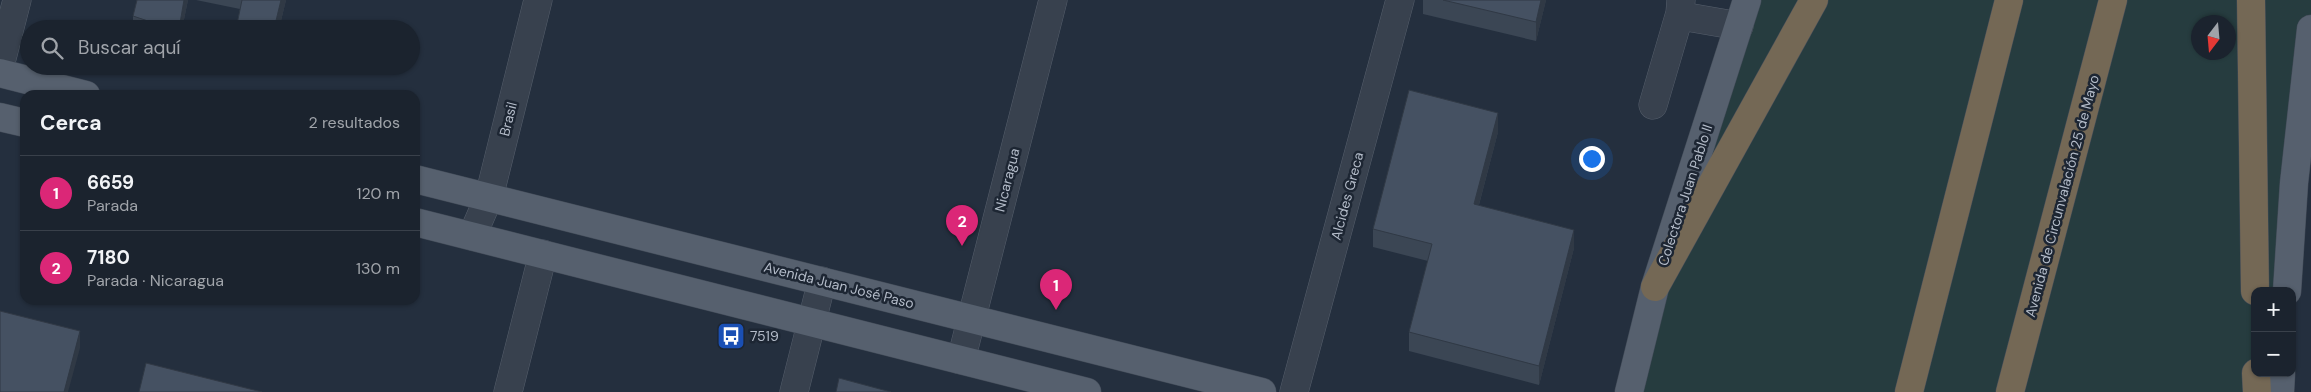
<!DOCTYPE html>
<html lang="es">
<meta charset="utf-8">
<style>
:root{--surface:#1b232e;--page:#242b36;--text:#f1f3f6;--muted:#a0a4aa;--line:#39404a;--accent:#db2777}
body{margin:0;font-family:"DM Sans",sans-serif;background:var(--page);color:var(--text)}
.controls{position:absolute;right:15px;bottom:15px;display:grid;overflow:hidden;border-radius:10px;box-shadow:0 1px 4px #0004}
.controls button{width:45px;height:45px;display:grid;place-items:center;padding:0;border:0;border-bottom:1px solid var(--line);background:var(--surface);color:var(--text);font:25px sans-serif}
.compass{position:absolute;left:2191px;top:15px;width:45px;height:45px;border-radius:50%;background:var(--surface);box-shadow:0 1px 4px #0004;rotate:196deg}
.you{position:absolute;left:1591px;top:158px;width:18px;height:18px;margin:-12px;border:4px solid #fff;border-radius:50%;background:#1a73e8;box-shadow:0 0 0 8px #1a73e833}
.badge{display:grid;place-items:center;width:32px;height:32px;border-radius:50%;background:var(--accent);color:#fff;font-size:16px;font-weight:700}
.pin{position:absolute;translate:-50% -41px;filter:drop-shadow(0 1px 2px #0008)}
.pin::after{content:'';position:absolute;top:26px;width:18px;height:15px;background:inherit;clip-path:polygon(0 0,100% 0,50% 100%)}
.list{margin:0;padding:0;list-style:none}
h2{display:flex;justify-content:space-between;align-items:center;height:65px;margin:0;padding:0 20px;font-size:21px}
h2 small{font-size:16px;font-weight:400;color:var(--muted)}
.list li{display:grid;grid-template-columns:32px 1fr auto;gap:15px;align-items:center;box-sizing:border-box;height:75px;padding:0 20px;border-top:1px solid var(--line)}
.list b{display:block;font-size:19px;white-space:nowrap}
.list p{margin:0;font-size:16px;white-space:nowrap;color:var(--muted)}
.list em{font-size:16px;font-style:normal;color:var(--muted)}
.icon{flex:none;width:28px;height:28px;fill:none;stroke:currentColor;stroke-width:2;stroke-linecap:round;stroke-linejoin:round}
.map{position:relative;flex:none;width:2311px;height:392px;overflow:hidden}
.search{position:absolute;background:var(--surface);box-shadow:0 1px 4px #0004;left:20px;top:20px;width:400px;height:55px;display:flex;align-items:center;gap:12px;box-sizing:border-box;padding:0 18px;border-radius:28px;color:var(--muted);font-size:19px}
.panel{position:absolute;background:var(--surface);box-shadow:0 1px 4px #0004;left:20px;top:90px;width:400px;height:215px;border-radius:15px}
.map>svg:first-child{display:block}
.green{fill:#263c3f;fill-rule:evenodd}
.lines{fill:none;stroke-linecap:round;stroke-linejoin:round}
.minor-casing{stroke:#565f6c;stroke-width:29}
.major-casing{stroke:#414a57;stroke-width:29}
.highway-casing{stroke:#434c59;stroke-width:29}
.minor{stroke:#38414e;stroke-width:28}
.major{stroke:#56606e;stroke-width:28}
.highway{stroke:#746855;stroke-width:28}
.wall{fill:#3b4654}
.shaded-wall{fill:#303945}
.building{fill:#455162;stroke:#303945}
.labels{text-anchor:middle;stroke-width:5;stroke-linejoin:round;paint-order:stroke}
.street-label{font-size:14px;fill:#b4bcc9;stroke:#1d2633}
.poi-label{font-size:14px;fill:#b4bcc9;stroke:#1d2633;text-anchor:start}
</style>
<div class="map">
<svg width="2311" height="392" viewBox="0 0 2311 392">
<rect width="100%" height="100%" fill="#242f3e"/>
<path class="green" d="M1747,0H2311V29L2287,291H2255V373L2280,392H1629ZM2198,22H2228V52H2198Z"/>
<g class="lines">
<defs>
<path id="minor" d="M1681,0L1680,13L1687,17L1739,26
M0,66L17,0
M1653,105L1680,13
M472,236L489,197L538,0
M961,360L1053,0
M508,392L543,254
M794,392L822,281
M1294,392L1400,0"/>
<path id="major" d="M0,73L86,95
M0,117L25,123
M415,179L1262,392
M415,222L1087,392
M2287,291L2294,183L2311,29
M1629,392L1655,287L1747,0
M2280,392L2281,373"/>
<path id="highway" d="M2251,0L2255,291
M1655,287L1814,0
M2256,373L2257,392
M1909,392L2009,0
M2010,392L2113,0"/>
</defs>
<use href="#minor" class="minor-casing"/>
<use href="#major" class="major-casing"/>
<use href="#highway" class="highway-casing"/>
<use href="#minor" class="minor"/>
<use href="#major" class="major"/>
<use href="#highway" class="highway"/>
</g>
<path class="wall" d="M188,0L182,29H133V16Z
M196,0H286L279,29H236L240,9Z
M1423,0H1546L1536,41L1423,14Z
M250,66H270L269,70Z
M1498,132L1479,205L1574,248L1539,385L1409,351V332L1428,261L1373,247V229Z"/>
<path class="shaded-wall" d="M184,0H188L182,29H179Z
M281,0H286L279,29H274Z
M1541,0H1546L1536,41V22Z
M1498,113V132L1474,223V204Z
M1574,230V248L1539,385V366Z
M80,331V348L68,392H64Z"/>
<path class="building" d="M137,0H184L179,29H172L133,16Z
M242,0H281L274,29H236Z
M1443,0H1541L1536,22Z
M1409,90L1498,113L1474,204L1574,230L1539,366L1409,332L1432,244L1373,229Z
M0,311L80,331L64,392H0Z
M146,363L262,392H139Z
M839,378L891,392H836Z"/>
<defs>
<symbol id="bus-square" viewBox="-11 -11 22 22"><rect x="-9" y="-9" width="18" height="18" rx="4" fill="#1a4fb4" stroke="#1d2633"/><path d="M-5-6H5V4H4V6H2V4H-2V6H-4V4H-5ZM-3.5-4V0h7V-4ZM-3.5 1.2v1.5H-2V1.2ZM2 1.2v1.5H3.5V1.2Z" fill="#fff"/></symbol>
</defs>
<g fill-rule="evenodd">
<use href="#bus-square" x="715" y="320" width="32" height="32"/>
</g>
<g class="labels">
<g class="street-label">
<text transform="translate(508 119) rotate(-76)" y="5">Brasil</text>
<text transform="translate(1007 180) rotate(-76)" y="5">Nicaragua</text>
<text transform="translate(1685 195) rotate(-72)" y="5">Colectora Juan Pablo II</text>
<text transform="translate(1347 196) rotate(-75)" y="5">Alcides Greca</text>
<text transform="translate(2062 196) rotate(-75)" y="5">Avenida de Circunvalación 25 de Mayo</text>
<text transform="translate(839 285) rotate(14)" y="5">Avenida Juan José Paso</text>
</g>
<g class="poi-label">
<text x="750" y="341">7519</text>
</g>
</g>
</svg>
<div class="controls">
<button>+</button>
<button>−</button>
</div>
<svg class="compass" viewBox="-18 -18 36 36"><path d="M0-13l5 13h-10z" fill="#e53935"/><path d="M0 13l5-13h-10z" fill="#a0a4aa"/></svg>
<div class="you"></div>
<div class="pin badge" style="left:1056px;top:310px">1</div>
<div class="pin badge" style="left:962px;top:246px">2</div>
<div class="search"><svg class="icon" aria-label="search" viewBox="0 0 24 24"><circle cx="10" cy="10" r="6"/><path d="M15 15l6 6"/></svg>Buscar aquí</div>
<section class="panel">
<h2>Cerca<small>2 resultados</small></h2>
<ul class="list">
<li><span class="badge">1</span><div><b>6659</b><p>Parada</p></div><em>120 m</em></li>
<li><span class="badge">2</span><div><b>7180</b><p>Parada · Nicaragua</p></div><em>130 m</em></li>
</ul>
</section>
</div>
